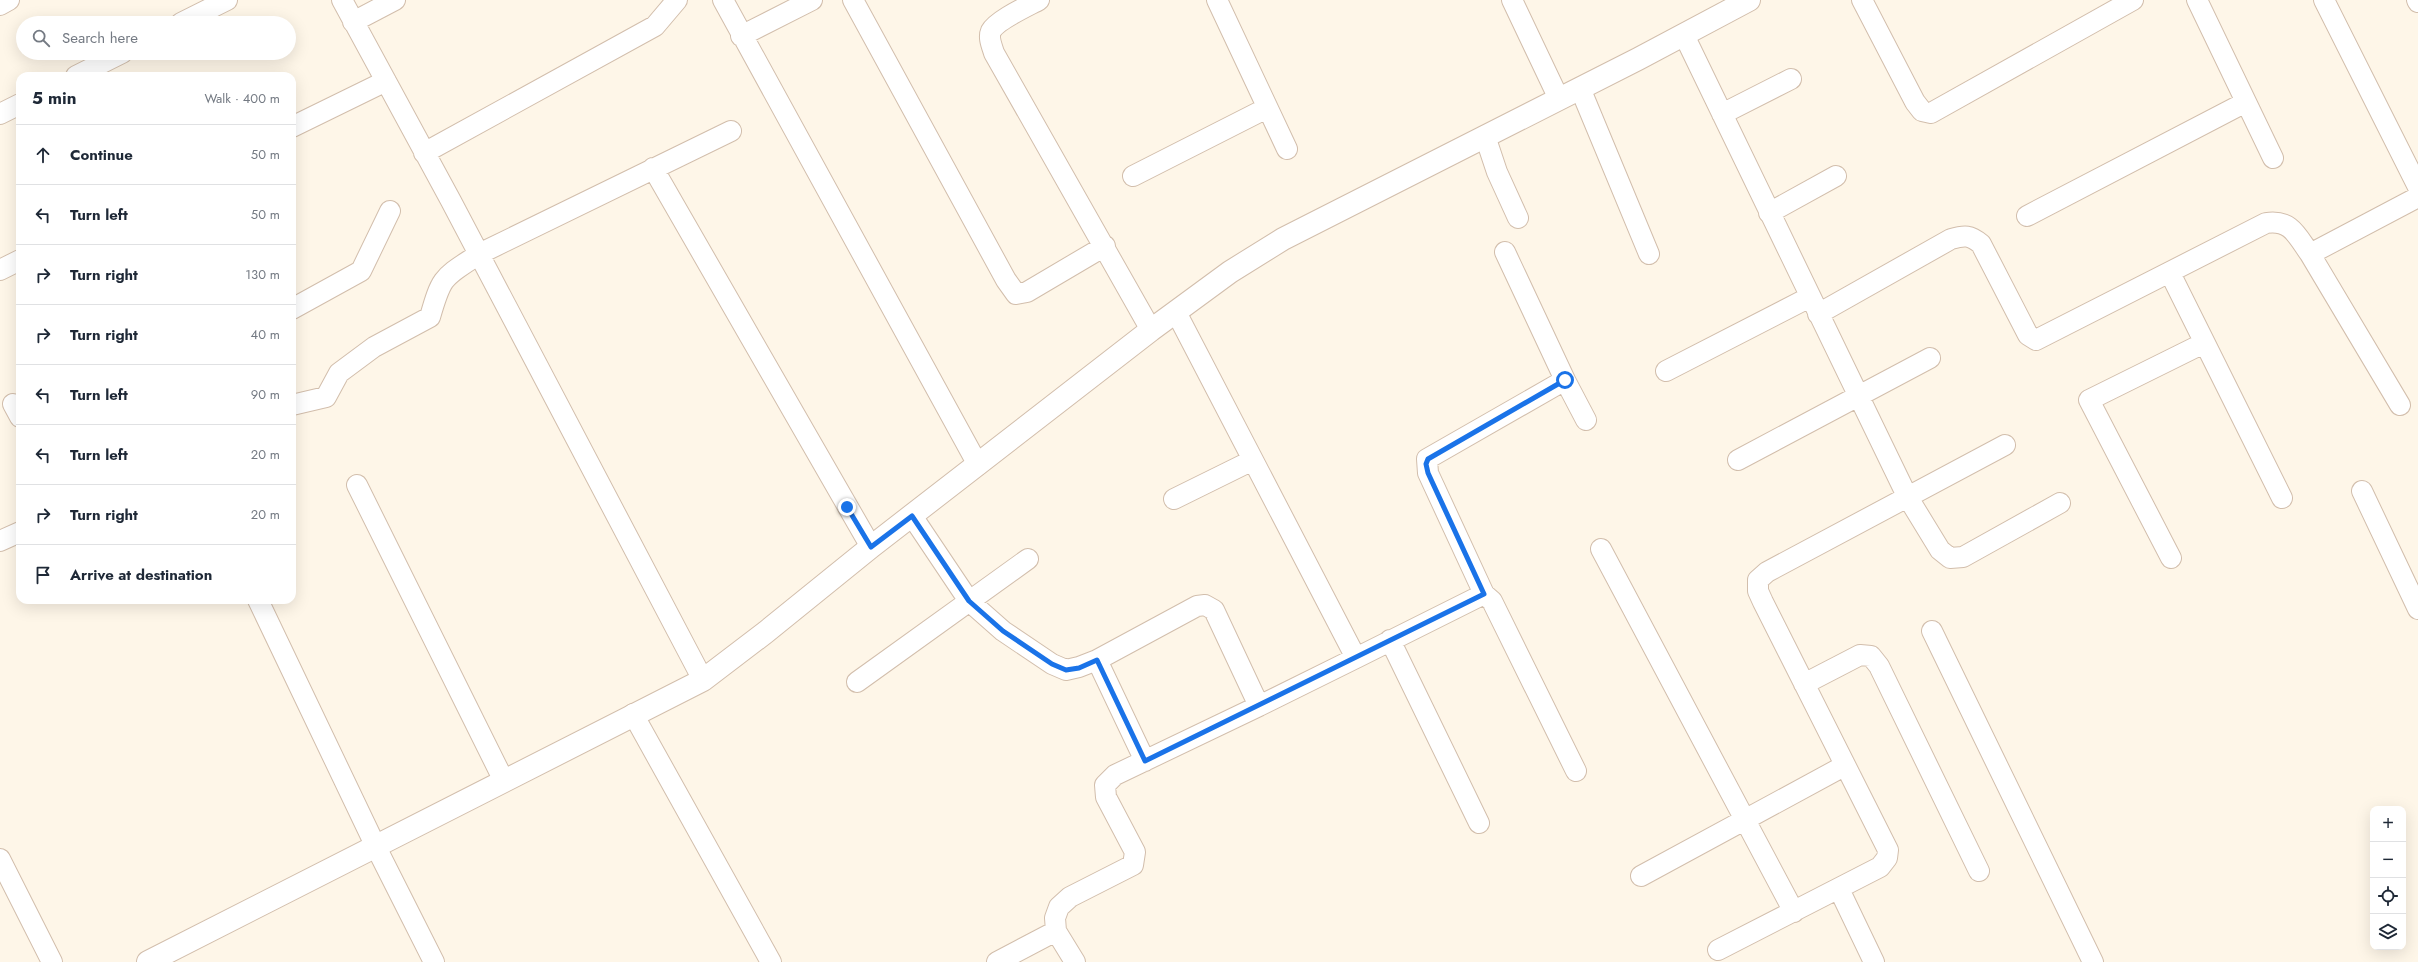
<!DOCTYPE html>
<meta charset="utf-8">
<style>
:root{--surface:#fff;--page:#f2f2f3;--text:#1f2937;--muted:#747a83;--line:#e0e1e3}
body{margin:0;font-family:Jost,sans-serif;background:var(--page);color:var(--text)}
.controls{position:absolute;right:12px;bottom:12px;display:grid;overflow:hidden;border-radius:8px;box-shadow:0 4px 16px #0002}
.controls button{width:36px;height:36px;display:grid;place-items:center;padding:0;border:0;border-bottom:1px solid var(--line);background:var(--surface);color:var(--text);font:20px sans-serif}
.stop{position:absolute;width:12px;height:12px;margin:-9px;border:3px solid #1a73e8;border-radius:50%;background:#fff}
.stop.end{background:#1a73e8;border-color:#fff;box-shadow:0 1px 4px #0008}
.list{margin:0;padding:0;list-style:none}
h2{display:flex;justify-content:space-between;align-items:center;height:52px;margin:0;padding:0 16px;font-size:17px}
h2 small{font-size:13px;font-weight:400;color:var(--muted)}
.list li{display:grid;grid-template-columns:26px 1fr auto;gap:12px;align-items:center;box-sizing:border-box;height:60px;padding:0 16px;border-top:1px solid var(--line)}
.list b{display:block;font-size:15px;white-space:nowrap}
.list em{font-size:13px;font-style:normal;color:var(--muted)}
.icon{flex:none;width:22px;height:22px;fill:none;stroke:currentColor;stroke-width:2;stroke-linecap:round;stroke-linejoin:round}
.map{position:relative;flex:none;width:2418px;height:962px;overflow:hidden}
.search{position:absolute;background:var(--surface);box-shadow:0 4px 16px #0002;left:16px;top:16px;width:280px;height:44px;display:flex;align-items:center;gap:10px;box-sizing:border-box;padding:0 14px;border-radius:22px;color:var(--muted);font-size:15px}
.panel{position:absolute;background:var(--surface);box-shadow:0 4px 16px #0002;left:16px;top:72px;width:280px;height:532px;border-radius:12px}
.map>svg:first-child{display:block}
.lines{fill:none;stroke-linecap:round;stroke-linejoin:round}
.minor-casing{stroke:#d2beac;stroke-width:22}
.tertiary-casing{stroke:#d2beac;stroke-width:24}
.minor{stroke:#fff;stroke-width:20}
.tertiary{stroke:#fff;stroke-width:22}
.route{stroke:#1a73e8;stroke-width:5}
</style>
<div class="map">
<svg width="2418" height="962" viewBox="0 0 2418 962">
<rect width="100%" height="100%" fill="#fef6e8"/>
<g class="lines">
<defs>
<path id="minor" d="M342,0L451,201L703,680
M723,0L978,465
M853,0L1006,280L1016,294L1027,292L1105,246
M1039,0C1028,6 997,20 991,31C988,38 992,46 994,53L1151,330
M1217,0L1287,149
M1512,0L1559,99
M1862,0L1915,102L1922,111L1931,113L2133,0
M2197,0L2273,158
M2324,0L2418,187
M2417,0L2418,2
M0,5L9,0
M353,22L395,0
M181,23L227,0
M1684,35L1907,496L1940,550L1950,558L1963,557L2060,503
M741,36L812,0
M76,76L122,53
M1580,88L1649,254
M0,114L20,104
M1722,114L1791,79
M292,127L386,81
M1485,136L1497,172L1518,218
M424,153L655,26L677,0
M653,168L871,547
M1133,176L1267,108
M1769,213L1836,176
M2027,216L2246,102
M2310,254L2400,405
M0,270L20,260
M2170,273L2282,498
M292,309L361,271L390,211
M1176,312L1356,658L1259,706
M1818,314L1951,239C1965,235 1970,235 1981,244L2028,335L2036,340L2266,223C2291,219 2297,236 2310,254L2418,197
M1666,371L1810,297
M1565,380L1586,420
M13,404L20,417
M292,405L326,397L339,373L374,347L430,317C442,275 443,278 479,254L731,131
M1738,460L1930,358
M357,485L504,781
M2362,491L2418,609
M1174,499L1253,460
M912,516L969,601L1003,631L1052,664L1066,670L1079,667L1097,660L1197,606L1205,605L1214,610L1259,706L1115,775L1105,785L1106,797L1135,852L1133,865L1070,897L1059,907L1055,918L1056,931L1075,962
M0,541L20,532
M1601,549L1794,912
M2171,558L2089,400L2204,343
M1484,594L1428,473L1427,459L1565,380L1505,252
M258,600L376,847L434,962
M1932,631L2093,962
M1390,640L1479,823
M1356,658L1484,594L1492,601L1576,771
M1097,660L1145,761
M857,682L1028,559
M1804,684L1860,655L1871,656L1879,666L1979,871
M633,714L771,962
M0,859L52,962
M1641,876L1844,766
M1839,889L1874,962
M1718,950L1880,867L1887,858L1888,850L1763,602L1758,591V580L1767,572L2005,445
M997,962L1056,931"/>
<path id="tertiary" d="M148,962L703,680L766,632L871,547L1151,330L1230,272L1283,239L1638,59L1749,0"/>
</defs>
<use href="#minor" class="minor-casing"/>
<use href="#tertiary" class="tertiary-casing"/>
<use href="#minor" class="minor"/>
<use href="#tertiary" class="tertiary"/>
</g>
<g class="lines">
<path class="route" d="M847,507L871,547L912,516L969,601L1003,631L1052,664L1066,670L1079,668L1097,660L1145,761L1484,594L1428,473L1426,464L1428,459L1565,380"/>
</g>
</svg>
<div class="controls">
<button>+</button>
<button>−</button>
<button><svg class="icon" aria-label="locate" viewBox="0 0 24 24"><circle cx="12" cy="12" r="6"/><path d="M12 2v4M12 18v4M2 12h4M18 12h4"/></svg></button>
<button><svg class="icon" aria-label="layers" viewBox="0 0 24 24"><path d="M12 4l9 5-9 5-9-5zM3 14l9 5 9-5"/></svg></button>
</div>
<div class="stop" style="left:1565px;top:380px"></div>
<div class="stop end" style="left:847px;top:507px"></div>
<div class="search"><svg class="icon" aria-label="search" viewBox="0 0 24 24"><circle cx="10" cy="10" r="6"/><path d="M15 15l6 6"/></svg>Search here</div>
<section class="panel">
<h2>5 min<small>Walk · 400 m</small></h2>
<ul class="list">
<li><svg class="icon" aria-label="ahead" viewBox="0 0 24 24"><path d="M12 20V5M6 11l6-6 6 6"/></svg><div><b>Continue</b></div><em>50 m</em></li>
<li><svg class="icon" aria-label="left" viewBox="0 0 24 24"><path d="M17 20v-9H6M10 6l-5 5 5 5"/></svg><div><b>Turn left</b></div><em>50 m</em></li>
<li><svg class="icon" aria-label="right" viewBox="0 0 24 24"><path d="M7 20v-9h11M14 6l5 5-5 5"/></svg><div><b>Turn right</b></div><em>130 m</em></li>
<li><svg class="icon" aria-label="right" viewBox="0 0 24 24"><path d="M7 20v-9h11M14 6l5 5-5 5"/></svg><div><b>Turn right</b></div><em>40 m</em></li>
<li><svg class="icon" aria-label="left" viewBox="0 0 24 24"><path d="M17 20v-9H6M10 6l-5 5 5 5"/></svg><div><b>Turn left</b></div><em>90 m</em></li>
<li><svg class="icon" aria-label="left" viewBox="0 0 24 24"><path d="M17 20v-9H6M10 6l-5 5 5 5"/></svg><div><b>Turn left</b></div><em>20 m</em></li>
<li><svg class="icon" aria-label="right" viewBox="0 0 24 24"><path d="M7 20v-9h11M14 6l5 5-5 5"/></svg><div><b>Turn right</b></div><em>20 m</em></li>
<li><svg class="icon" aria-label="arrive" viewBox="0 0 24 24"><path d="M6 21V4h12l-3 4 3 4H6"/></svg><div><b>Arrive at destination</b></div></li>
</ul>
</section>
</div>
